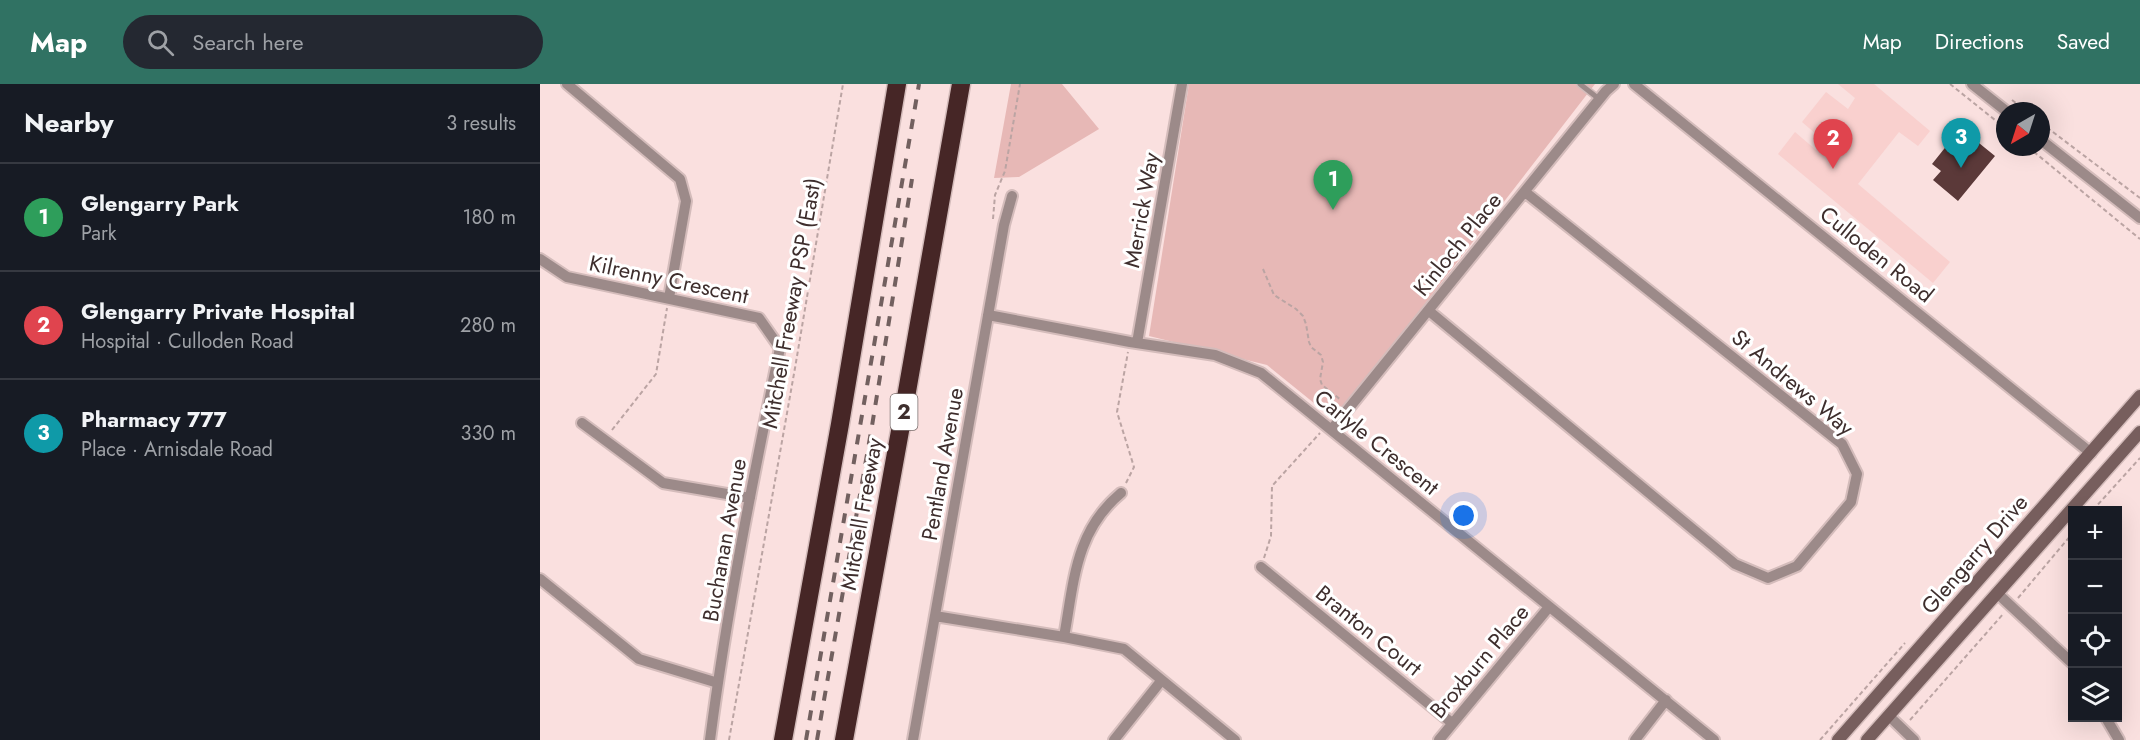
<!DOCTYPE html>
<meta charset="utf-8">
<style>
:root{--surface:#171b24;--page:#242831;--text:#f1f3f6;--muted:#9ea1a6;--line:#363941;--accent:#307263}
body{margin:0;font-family:Jost,sans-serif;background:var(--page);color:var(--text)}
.controls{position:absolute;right:18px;bottom:18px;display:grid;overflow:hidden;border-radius:0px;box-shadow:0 6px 24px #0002}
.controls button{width:54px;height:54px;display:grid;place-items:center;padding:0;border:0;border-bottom:2px solid var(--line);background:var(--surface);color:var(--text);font:30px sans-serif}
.compass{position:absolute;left:1456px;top:18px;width:54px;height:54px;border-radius:50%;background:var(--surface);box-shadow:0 6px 24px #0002;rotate:219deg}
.you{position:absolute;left:924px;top:432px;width:21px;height:21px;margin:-15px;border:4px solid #fff;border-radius:50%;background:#1a73e8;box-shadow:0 0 0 9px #1a73e833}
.badge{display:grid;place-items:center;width:39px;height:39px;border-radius:50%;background:var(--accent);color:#fff;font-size:20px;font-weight:700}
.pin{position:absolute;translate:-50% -50px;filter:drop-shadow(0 2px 3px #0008)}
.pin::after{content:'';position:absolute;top:32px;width:21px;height:18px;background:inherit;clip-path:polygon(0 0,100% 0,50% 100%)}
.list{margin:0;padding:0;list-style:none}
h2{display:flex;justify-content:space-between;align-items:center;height:78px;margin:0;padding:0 24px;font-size:26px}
h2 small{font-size:20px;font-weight:400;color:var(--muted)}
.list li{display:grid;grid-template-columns:39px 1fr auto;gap:18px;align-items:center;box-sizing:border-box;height:108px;padding:0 24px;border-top:2px solid var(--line)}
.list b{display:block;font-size:22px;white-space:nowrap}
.list p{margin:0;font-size:20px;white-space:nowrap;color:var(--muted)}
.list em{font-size:20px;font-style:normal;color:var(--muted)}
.icon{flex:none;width:33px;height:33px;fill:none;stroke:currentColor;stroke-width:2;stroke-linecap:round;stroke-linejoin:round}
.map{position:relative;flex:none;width:1600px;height:656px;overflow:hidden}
header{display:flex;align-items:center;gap:36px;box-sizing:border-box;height:84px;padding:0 30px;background:var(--accent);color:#fff}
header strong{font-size:28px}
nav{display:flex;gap:33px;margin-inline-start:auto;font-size:21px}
.search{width:420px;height:54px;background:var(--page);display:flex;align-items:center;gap:15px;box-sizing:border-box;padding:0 21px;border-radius:33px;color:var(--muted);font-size:22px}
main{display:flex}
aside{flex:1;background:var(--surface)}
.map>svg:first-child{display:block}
.built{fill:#f9d0ce}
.green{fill:#e7b8b6}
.building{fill:#5b3939}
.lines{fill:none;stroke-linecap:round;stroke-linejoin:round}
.service-casing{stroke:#d4bcbb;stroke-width:8}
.minor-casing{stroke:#d4bcbb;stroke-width:14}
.secondary-casing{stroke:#d4bcbb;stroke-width:15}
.motorway-casing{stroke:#d4bcbb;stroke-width:21}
.path{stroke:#bba4a3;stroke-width:2;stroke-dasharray:4.5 3;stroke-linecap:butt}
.service{stroke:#9c8a89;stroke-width:5}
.minor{stroke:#9c8a89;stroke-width:10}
.secondary{stroke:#775e5d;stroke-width:12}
.motorway{stroke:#462626;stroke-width:18}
.rail{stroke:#72605f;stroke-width:4;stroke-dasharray:10 10;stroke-linecap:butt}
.labels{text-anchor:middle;stroke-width:6;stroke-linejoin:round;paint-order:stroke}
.shield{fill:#fff;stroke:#786d6c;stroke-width:1.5}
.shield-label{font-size:21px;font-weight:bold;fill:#3e2e2d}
.street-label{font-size:22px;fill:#3e2e2d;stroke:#fff}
</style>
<header>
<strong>Map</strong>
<div class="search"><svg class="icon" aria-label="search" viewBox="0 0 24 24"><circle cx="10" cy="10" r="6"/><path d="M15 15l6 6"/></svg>Search here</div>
<nav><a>Map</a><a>Directions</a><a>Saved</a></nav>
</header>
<main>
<aside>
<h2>Nearby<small>3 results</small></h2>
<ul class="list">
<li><span class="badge" style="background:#2e9e5b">1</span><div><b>Glengarry Park</b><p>Park</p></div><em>180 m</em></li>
<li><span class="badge" style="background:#e0444e">2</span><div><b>Glengarry Private Hospital</b><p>Hospital · Culloden Road</p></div><em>280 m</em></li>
<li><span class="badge" style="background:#0f9aa8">3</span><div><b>Pharmacy 777</b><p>Place · Arnisdale Road</p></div><em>330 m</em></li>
</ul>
</aside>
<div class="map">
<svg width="1600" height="656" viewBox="0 0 1600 656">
<rect width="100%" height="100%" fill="#fae0df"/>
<path class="built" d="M1298,0H1334L1390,47L1378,62L1359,48L1318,100L1410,178L1393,199L1238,70L1255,48L1276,66L1283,56L1262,38L1286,8L1308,25L1315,14Z"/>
<path class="green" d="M471,0H522L559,45L479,93L454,94Z
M649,0H1055L795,336L727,281L609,252Z"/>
<path class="building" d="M1434,55L1455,72L1418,117L1393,96L1401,87L1392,80L1408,60L1421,71Z"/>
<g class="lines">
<defs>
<path id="service" d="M1040,0L1059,15"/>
<path id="minor" d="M27,0L140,95L146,117L129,214
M1094,0L1551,369
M1432,0L1466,27
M1501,56L1600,134
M0,175L27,193L219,234L240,264C213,394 187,525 170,656
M889,227L1195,480L1228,494L1257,482L1311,418L1317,390L1302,360L985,108
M448,231L590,258L675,271L721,289L1174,656
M597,259L642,0
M42,339L123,399L210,414
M792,345L1066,7L1074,0
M721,483L912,639
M0,495L99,575L178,599
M1457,509L1532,579
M395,532L524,553L584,565L695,656
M524,553C534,498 535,447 581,409
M1349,632L1374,656
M1566,634L1579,656
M373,656L464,141L472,112
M574,656L621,597
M899,656L1009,523
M1095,656L1126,616"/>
<path id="secondary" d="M1298,656L1600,312
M1327,656L1600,348"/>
<path id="motorway" d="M243,656L300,340L357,0
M304,656L362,336L421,0"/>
</defs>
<use href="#service" class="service-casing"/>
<use href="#minor" class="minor-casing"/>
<use href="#secondary" class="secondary-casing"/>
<use href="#motorway" class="motorway-casing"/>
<path class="path" d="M1410,0L1465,44
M1472,16L1486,27
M1501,39L1600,114
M1488,63L1600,155
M453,135L455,111L465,87L480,0
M723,185L734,211L756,225L763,232L766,240L769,258L771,263L781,271L783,278L780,295L782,301L801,316
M72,346L116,290L127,224
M586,399L594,383L577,328L588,268
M1553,426L1600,374
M724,474L731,452L732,402L780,349
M1478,514L1532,450
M1370,636L1464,529
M189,656L255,284L303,0
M1280,656L1365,559"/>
<use href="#service" class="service"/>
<use href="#minor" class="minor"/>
<use href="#secondary" class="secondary"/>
<use href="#motorway" class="motorway"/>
<path class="rail" d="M266,656L379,0
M277,656L332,342L372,95"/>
</g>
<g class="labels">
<rect class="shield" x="350.5" y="310" width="27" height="36" rx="4.5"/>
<g class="shield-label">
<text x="364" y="335">2</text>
</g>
<g class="street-label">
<text transform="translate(601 126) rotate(-80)" y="8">Merrick Way</text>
<text transform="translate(917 160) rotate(-51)" y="8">Kinloch Place</text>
<text transform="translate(1337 170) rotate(39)" y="8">Culloden Road</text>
<text transform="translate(129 195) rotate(12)" y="8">Kilrenny Crescent</text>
<text transform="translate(251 219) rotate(-80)" y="8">Mitchell Freeway PSP (East)</text>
<text transform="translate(1253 298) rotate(40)" y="8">St Andrews Way</text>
<text transform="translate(837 358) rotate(39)" y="8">Carlyle Crescent</text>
<text transform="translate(402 380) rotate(-80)" y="8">Pentland Avenue</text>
<text transform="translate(321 430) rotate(-80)" y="8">Mitchell Freeway</text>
<text transform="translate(184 456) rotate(-80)" y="8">Buchanan Avenue</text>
<text transform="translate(1434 470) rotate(-49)" y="8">Glengarry Drive</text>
<text transform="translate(829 546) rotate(39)" y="8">Branton Court</text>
<text transform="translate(939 577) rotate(-50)" y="8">Broxburn Place</text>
</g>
</g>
</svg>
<div class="controls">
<button>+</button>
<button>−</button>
<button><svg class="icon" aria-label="locate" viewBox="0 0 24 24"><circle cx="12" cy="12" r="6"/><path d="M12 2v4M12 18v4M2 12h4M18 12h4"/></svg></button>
<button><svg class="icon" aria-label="layers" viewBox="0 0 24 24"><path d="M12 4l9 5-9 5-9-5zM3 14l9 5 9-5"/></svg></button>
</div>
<svg class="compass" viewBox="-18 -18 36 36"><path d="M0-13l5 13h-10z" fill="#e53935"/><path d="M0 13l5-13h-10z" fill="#9ea1a6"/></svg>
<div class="you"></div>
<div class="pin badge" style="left:793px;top:126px;background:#2e9e5b">1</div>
<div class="pin badge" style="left:1293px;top:85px;background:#e0444e">2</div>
<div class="pin badge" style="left:1421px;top:84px;background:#0f9aa8">3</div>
</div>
</main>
